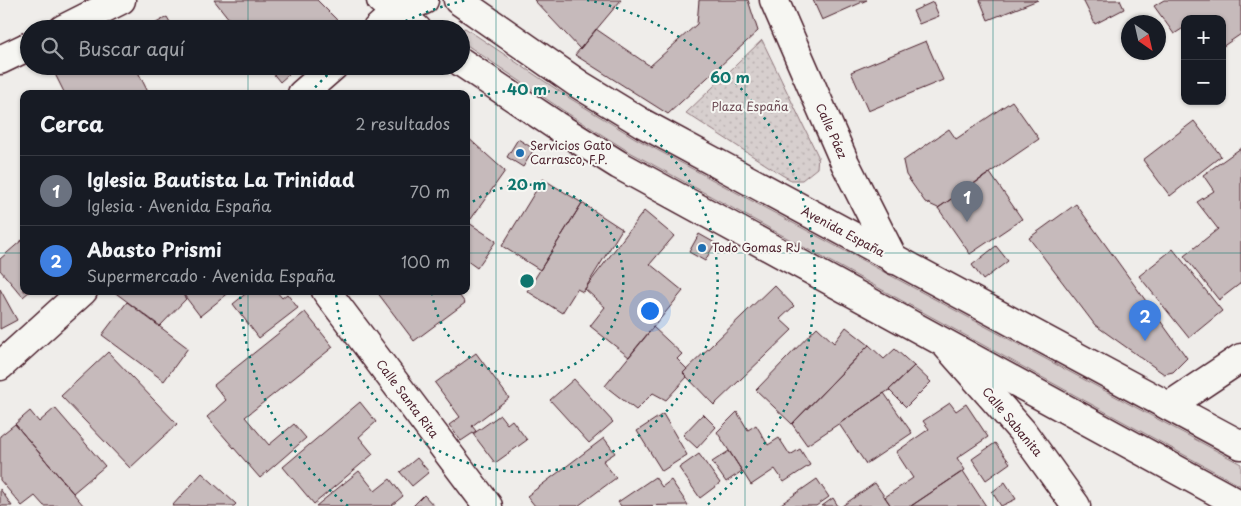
<!DOCTYPE html>
<html lang="es">
<meta charset="utf-8">
<style>
:root{--surface:#171b24;--page:#242831;--text:#f1f3f6;--muted:#9ea1a6;--line:#363941;--accent:#db2777}
body{margin:0;font-family:"Playpen Sans",sans-serif;background:var(--page);color:var(--text)}
.controls{position:absolute;right:15px;top:15px;display:grid;overflow:hidden;border-radius:10px;box-shadow:0 1px 4px #0004}
.controls button{width:45px;height:45px;display:grid;place-items:center;padding:0;border:0;border-bottom:1px solid var(--line);background:var(--surface);color:var(--text);font:25px sans-serif}
.compass{position:absolute;left:1121px;top:15px;width:45px;height:45px;border-radius:50%;background:var(--surface);box-shadow:0 1px 4px #0004;rotate:146deg}
.you{position:absolute;left:649px;top:310px;width:18px;height:18px;margin:-12px;border:4px solid #fff;border-radius:50%;background:#1a73e8;box-shadow:0 0 0 8px #1a73e833}
.badge{display:grid;place-items:center;width:32px;height:32px;border-radius:50%;background:var(--accent);color:#fff;font-size:16px;font-weight:700}
.pin{position:absolute;translate:-50% -41px;filter:drop-shadow(0 1px 2px #0008)}
.pin::after{content:'';position:absolute;top:26px;width:18px;height:15px;background:inherit;clip-path:polygon(0 0,100% 0,50% 100%)}
.list{margin:0;padding:0;list-style:none}
h2{display:flex;justify-content:space-between;align-items:center;height:65px;margin:0;padding:0 20px;font-size:21px}
h2 small{font-size:16px;font-weight:400;color:var(--muted)}
.list li{display:grid;grid-template-columns:32px 1fr auto;gap:15px;align-items:center;box-sizing:border-box;height:70px;padding:0 20px;border-top:1px solid var(--line)}
.list b{display:block;font-size:19px;white-space:nowrap}
.list p{margin:0;font-size:16px;white-space:nowrap;color:var(--muted)}
.list em{font-size:16px;font-style:normal;color:var(--muted)}
.icon{flex:none;width:28px;height:28px;fill:none;stroke:currentColor;stroke-width:2;stroke-linecap:round;stroke-linejoin:round}
.map{position:relative;flex:none;width:1241px;height:506px;overflow:hidden}
.search{position:absolute;background:var(--surface);box-shadow:0 1px 4px #0004;left:20px;top:20px;width:450px;height:55px;display:flex;align-items:center;gap:12px;box-sizing:border-box;padding:0 18px;border-radius:28px;color:var(--muted);font-size:19px}
.panel{position:absolute;background:var(--surface);box-shadow:0 1px 4px #0004;left:20px;top:90px;width:450px;height:205px;border-radius:10px}
.map>svg:first-child{display:block}
.grass{fill:#d7cfce;stroke:#90777c}
.park{fill:url(#park-dots);stroke:#90777c}
.building{fill:#c6babb;stroke:#4a1f2b}
.lines{fill:none;stroke-linecap:round;stroke-linejoin:round}
.street-casing{stroke:#4a1f2b;stroke-width:31}
.secondary-casing{stroke:#4a1f2b;stroke-width:31}
.street{stroke:#f6f6f2;stroke-width:28}
.secondary{stroke:#f6f6f2;stroke-width:28}
.grid{fill:none;stroke:#0f766e;stroke-width:1;stroke-opacity:0.55}
.ring{fill:none;stroke:#0f766e;stroke-width:2.5;stroke-dasharray:2.5 5}
.poi-dot{fill:#1f6fb2;stroke:#f6f6f2;stroke-width:2}
.labels{text-anchor:middle;stroke-width:4;stroke-linejoin:round;paint-order:stroke}
.park-label{font-size:12px;fill:#6d4b54;stroke:#f6f6f2}
.street-label{font-size:12px;fill:#4a1f2b;stroke:#f6f6f2}
.poi-label{font-size:12px;fill:#4a1f2b;stroke:#f6f6f2;text-anchor:start}
.centre{fill:#0f766e;stroke:#f6f6f2;stroke-width:2.5}
.ring-label{font-size:15px;text-anchor:middle;font-weight:bold;fill:#0f766e;stroke:#f6f6f2;stroke-width:4;stroke-linejoin:round;paint-order:stroke}
</style>
<div class="map">
<svg width="1241" height="506" viewBox="0 0 1241 506">
<defs>
<pattern id="park-dots" width="8" height="8" patternUnits="userSpaceOnUse" patternTransform="scale(1.25)"><rect width="8" height="8" fill="#d7cfce"/><path d="M2 2h.1M6 6h.1" fill="none" stroke="#bab1b1" stroke-width="1.8" stroke-linecap="round"/></pattern>
</defs>
<rect width="100%" height="100%" fill="#efedea"/>
<filter id="ink" filterUnits="userSpaceOnUse"><feTurbulence type="fractalNoise" baseFrequency=".02" numOctaves="2"/><feDisplacementMap in="SourceGraphic" scale="10" xChannelSelector="R" yChannelSelector="G"/><feConvolveMatrix kernelMatrix="1 2 1 2 8 2 1 2 1" color-interpolation-filters="sRGB"/></filter>
<g filter="url(#ink)">
<path class="grass" d="M465,28L571,99L635,138L1241,464V486L628,151L564,111L461,41V30Z"/>
<path class="park" d="M762,40L818,156L817,168L802,180H791L782,175L686,113Z"/>
<path class="building" d="M214,0H317L345,28L237,29Z
M534,0H621L580,49Z
M699,0H748L758,31L668,114L575,55L596,29L650,66L697,24Z
M813,0H867L822,20Z
M980,0H1038L988,20Z
M1083,0H1120L1124,9L1095,24Z
M1164,0H1241V34L1222,47V19H1185V27L1174,34L1154,6Z
M933,2L939,16L919,24L913,11Z
M167,17L174,29H148L147,28Z
M926,41L943,80L868,111L851,72Z
M51,66H135L149,94H65Z
M267,66H298L280,82Z
M1012,101L1039,139L938,208L925,202L906,175L903,161L949,129L956,139Z
M1194,121L1221,156L1170,196L1143,160Z
M466,136L505,171L471,219L466,215Z
M518,139L534,149L523,167L507,157Z
M1241,148V283L1219,300L1184,256L1218,229L1197,202L1214,191L1203,175Z
M990,173L1022,219L970,254L938,208Z
M543,179L582,203L540,270L502,246Z
M582,203L622,229L583,292L577,289L562,313L527,291Z
M1076,204L1187,358L1173,372L1164,374L1095,325L1029,238Z
M644,211L674,236L650,264L683,291L629,357L590,326L605,307L585,289Z
M466,221L496,241L477,268L466,260Z
M699,234L715,243L705,261L689,252Z
M22,240L24,243V291H30L23,297L0,270V259Z
M996,246L1008,261L983,280L972,265Z
M1173,249L1222,311L1189,338L1139,276Z
M774,285L794,306L780,319L792,330L714,405L683,373Z
M0,289L17,320L0,329Z
M113,291H180L186,299L160,326Z
M181,291H231L200,316Z
M249,291H276L282,298L287,294L298,308L259,338L233,304Z
M456,291L465,303L414,341L377,292Z
M127,302L188,348L164,381L102,335Z
M305,312L333,347L245,417L269,445L294,424L306,438L260,478L207,417L226,400L214,385Z
M653,327L682,354L677,359L687,369L683,373L687,377L666,400L653,393L636,410L605,386Z
M817,327L834,343L846,327L869,345L792,424L756,390Z
M869,345L884,359L895,349L914,366L889,390L807,445L792,424Z
M108,352L177,424L130,468L61,396Z
M476,353L509,398L472,426L476,431L461,441L449,425L460,417L435,383Z
M914,366L931,382L906,407L889,390Z
M574,379L613,422L589,443L550,400Z
M884,393L912,433L866,464L839,424Z
M360,402L376,422L359,437L373,454L314,504L283,467Z
M950,403L956,411L966,404L988,437L957,458L965,470L911,506H891L885,497L913,478L896,452L929,429L923,421Z
M55,408L105,466L73,493L15,424L30,411L39,422Z
M737,412L748,430L756,425L768,445L779,438L790,455L800,449L810,465L784,482L775,469L751,485L717,432Z
M663,414L687,455L662,471L637,431Z
M703,414L716,427L697,448L683,435Z
M500,415L507,424L512,420L527,440L495,463L473,434Z
M15,424L73,493L84,506H44L35,496L22,506L0,480V436Z
M604,438L615,453L603,461L616,478L578,506H535L527,496Z
M995,443L1010,463L986,480L972,459Z
M729,451L742,471L726,482L712,462Z
M699,454L720,483L700,498L679,468Z
M417,458L429,472L412,486L400,472Z
M359,471L375,491L390,479L403,496L391,506H316Z
M963,471L986,506H911Z
M202,473L236,504L234,506H172Z
M655,477L662,487L671,480L688,505L621,506L618,502Z
M817,479L829,497L816,506H778Z
M1005,482L1016,499L1001,506L992,492Z
M875,483L891,506H842Z
M0,489L12,506H0Z
M424,495L434,506H413Z
M833,498L838,506H822Z"/>
<g class="lines">
<defs>
<path id="street" d="M774,0L845,163L894,260
M63,29L121,0
M377,29L396,12L424,0
M0,60L29,46
M302,94L334,66
M326,291L488,506
M947,346L1022,431L1076,506
M0,366L83,291
M1169,406L1241,358"/>
<path id="secondary" d="M381,0L417,29
M458,0L580,85L644,124L1241,445
M461,62L555,125L619,165L1241,505"/>
</defs>
<use href="#street" class="street-casing"/>
<use href="#secondary" class="secondary-casing"/>
<use href="#street" class="street"/>
<use href="#secondary" class="secondary"/>
</g>
</g>
<path class="grid" d="M248,0V29M496,0V506M745,0V506M993,0V506M248,66V94M0,253H24M466,253H1241M248,291V506"/>
<g class="ring">
<path d="M467 206A96 96 0 1 1 432 292"/>
<path d="M466 100A191 191 0 1 1 336 293"/>
<path d="M348 506A287 287 0 0 1 240 294M310 93A287 287 0 0 1 335 68M392 28A287 287 0 0 1 467 0M587 0A287 287 0 0 1 706 506"/>
</g>
<g class="poi-dot">
<circle cx="520" cy="153" r="5"/>
<circle cx="702" cy="248" r="5"/>
</g>
<g class="labels">
<g class="park-label">
<text x="750" y="111">Plaza España</text>
</g>
<g class="street-label">
<text transform="translate(831 131) rotate(66)" y="4">Calle Páez</text>
<text transform="translate(843 232) rotate(28)" y="4">Avenida España</text>
<text transform="translate(407 399) rotate(53)" y="4">Calle Santa Rita</text>
<text transform="translate(1012 422) rotate(50)" y="4">Calle Sabanita</text>
</g>
<g class="poi-label">
<text x="530" y="150">Servicios Gato<tspan x="530" dy="14">Carrasco, F.P.</tspan></text>
<text x="712" y="252">Todo Gomas RJ</text>
</g>
</g>
<circle cx="527" cy="281" r="8" class="centre"/>
<g class="ring-label">
<text x="730" y="83">60 m</text>
<text x="527" y="95">40 m</text>
<text x="527" y="190">20 m</text>
</g>
</svg>
<div class="controls">
<button>+</button>
<button>−</button>
</div>
<svg class="compass" viewBox="-18 -18 36 36"><path d="M0-13l5 13h-10z" fill="#e53935"/><path d="M0 13l5-13h-10z" fill="#9ea1a6"/></svg>
<div class="you"></div>
<div class="pin badge" style="left:967px;top:222px;background:#6b7280">1</div>
<div class="pin badge" style="left:1145px;top:341px;background:#3f7fe0">2</div>
<div class="search"><svg class="icon" aria-label="search" viewBox="0 0 24 24"><circle cx="10" cy="10" r="6"/><path d="M15 15l6 6"/></svg>Buscar aquí</div>
<section class="panel">
<h2>Cerca<small>2 resultados</small></h2>
<ul class="list">
<li><span class="badge" style="background:#6b7280">1</span><div><b>Iglesia Bautista La Trinidad</b><p>Iglesia · Avenida España</p></div><em>70 m</em></li>
<li><span class="badge" style="background:#3f7fe0">2</span><div><b>Abasto Prismi</b><p>Supermercado · Avenida España</p></div><em>100 m</em></li>
</ul>
</section>
</div>
